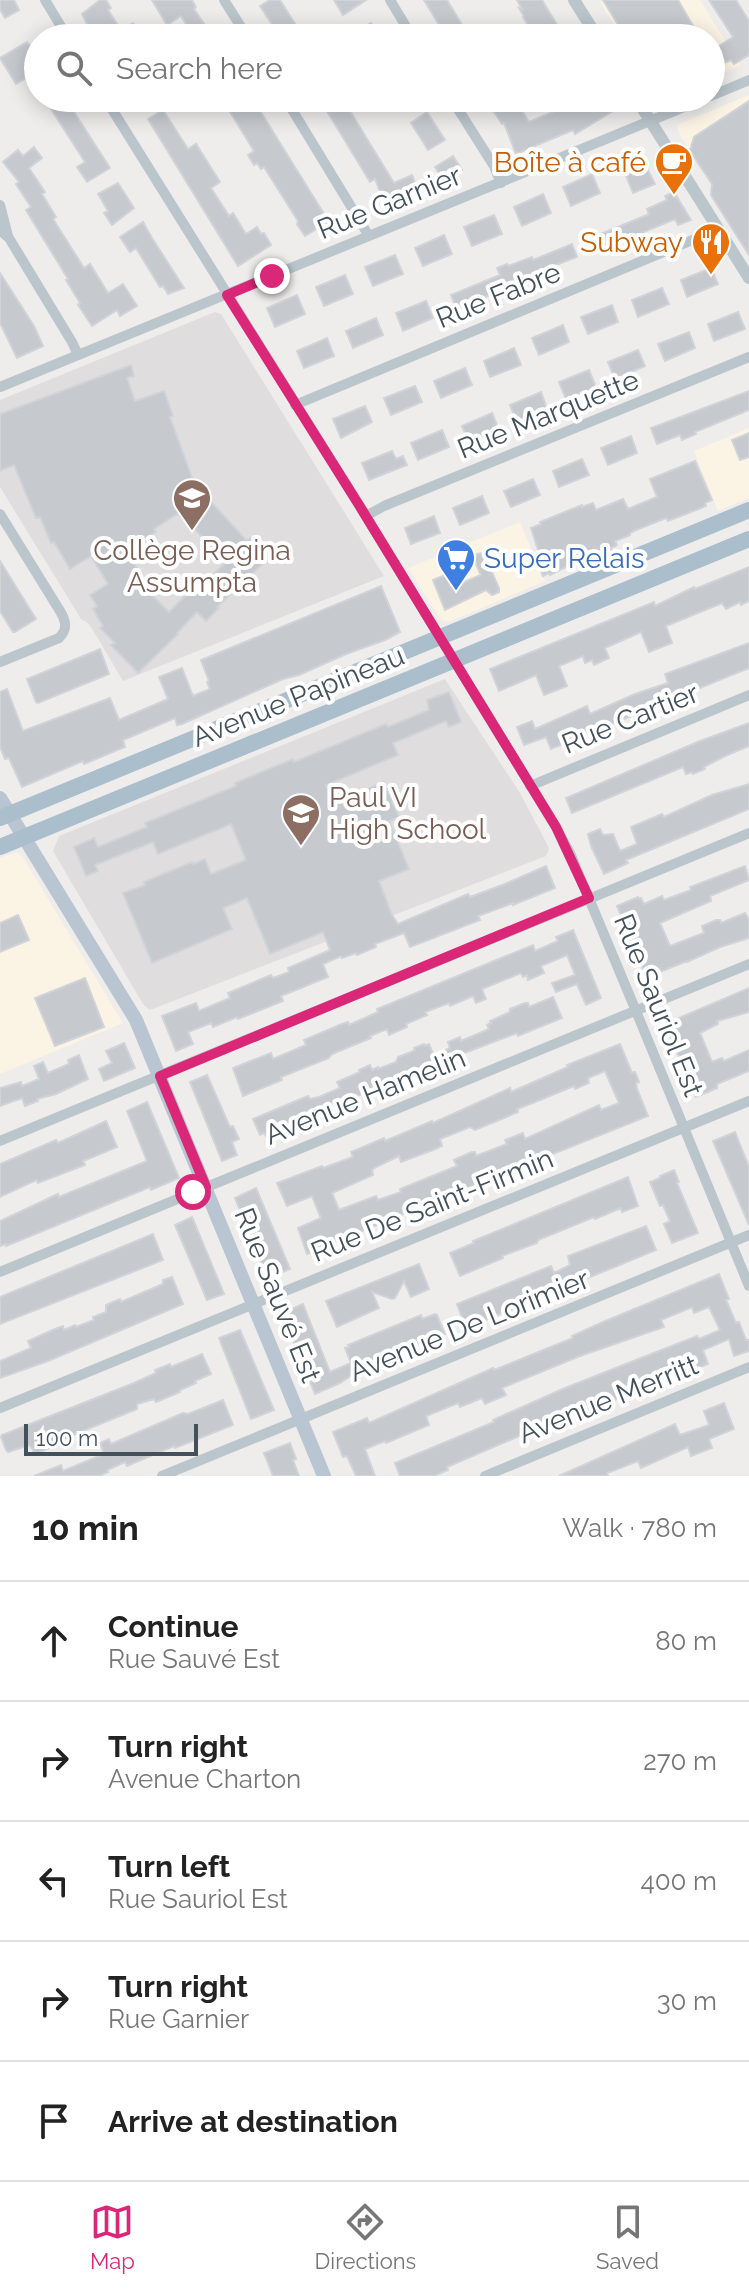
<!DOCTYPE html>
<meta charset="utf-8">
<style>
:root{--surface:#fff;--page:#f2f2f2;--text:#222;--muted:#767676;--line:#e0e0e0;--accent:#db2777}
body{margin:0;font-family:Raleway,sans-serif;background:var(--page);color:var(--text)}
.scale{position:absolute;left:24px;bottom:20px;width:174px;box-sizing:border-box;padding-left:8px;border:4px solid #44515a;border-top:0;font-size:22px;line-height:28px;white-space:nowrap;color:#44515a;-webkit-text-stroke:6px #fff;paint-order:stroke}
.stop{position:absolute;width:24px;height:24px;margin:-18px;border:6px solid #db2777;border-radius:50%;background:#fff}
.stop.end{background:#db2777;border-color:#fff;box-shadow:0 2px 8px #0008}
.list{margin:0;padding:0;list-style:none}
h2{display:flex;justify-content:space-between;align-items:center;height:104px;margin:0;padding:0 32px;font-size:34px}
h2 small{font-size:26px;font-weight:400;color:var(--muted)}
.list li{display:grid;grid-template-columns:52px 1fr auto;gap:24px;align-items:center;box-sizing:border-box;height:120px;padding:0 32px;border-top:2px solid var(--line)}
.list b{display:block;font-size:30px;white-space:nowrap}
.list p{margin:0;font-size:26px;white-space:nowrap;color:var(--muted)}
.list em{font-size:26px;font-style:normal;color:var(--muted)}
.icon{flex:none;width:44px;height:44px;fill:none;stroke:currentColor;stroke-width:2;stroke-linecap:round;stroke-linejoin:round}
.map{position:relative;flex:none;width:749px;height:1476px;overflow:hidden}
.search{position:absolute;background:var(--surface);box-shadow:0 4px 20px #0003;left:24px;right:24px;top:24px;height:88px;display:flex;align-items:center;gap:20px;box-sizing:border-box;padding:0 28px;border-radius:44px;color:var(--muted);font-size:30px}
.sheet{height:704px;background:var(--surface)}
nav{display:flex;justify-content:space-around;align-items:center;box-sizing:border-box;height:112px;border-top:2px solid var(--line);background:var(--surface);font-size:22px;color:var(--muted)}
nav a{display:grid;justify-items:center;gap:4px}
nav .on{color:var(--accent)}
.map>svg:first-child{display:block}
.commercial{fill:#fbf3e4}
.education{fill:#e0ddde}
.building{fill:#c6cacf;stroke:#d0d3d8;stroke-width:2;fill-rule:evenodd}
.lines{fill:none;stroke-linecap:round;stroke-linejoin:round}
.minor{stroke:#bac5cc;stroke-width:10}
.tertiary{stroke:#bac5cc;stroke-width:12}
.secondary{stroke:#b9c6d1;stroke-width:14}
.primary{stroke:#abbecc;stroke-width:16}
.route{stroke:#db2777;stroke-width:10}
.labels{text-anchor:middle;stroke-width:8;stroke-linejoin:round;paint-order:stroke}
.food-label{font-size:28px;fill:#c56008;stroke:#fff;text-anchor:end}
.street-label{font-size:28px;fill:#44515a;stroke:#fff}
.education-label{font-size:28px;fill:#785e54;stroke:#fff}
.shop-label{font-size:28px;fill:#366cbe;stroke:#fff;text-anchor:start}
</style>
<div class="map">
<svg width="749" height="1476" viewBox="0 0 749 1476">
<rect width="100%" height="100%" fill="#efecec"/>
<path class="commercial" d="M603,0H700L741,66L711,77V38H622L600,2Z
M749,95V244L680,135L677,126L679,124Z
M749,428V498L718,511L694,451Z
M520,522L545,581L449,622L441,620L408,568Z
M17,852L22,856L123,1023L0,1074V858Z"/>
<path class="education" d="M215,312L221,314L384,576L123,681L96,635L88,623L81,619L0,487V400Z
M445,679L520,793L547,844L549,850L546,856L150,1010L143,1004L53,851L59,836Z"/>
<path class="building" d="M0,0H14L19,10L5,18L0,9Z
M100,0H106L111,8L108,10L121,30L133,23L143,38H94L82,14Z
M152,0H192L196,7L194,9L211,34L210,35L212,38H195L181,16L167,25Z
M270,0H280L304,38H281L260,6Z
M334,0H366L343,15Z
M424,0H447L470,38H447Z
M517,0H542L565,38H536L523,17L524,16L519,8L522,9Z
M603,0H678L700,38H607L622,31Z
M709,0H736L749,21V55L734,64L731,60L711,68V51L733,37Z
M371,23L381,38H348Z
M27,42L38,55V71L16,84L0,58Z
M44,98H65L110,168L87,182L77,167L85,162Z
M238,98H252L329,222L305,236L297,224L298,221L264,167L261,169L257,163L254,165L248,155L254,151L226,105Z
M319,98H342L394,183L412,175L419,193L386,207L375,179L370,182Z
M485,98H514L529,122L560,109L553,98H612L618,108L575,134L573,130L516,154L504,123L502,124Z
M749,101V255L711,195L712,184L690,151L694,137Z
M163,110L188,149L196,144L220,182L211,188L229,216L233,213L246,234L257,227L261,234L264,233L271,245L238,266L148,119Z
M427,112L445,140L428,150L411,123Z
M34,147L42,158L29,168L45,192L42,194L56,217L53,219L84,268L90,264L108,293L123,284L137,306L120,316L117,310L92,326L78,305L80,303L66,280L68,279L26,210L31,207L16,184L19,182L3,162L18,150L23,156Z
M640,155L655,184L633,193L621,163Z
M453,156L462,170L444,181L435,167Z
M592,174L600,193L571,206L563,187Z
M118,183L134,208L112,225L104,213L108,211L98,194Z
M674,192L691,220L678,225L675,219L603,249L598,235L647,215L649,214L647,209L667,200L665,196Z
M543,194L551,213L522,226L514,207Z
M494,215L502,234L472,246L464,227Z
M143,222L152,238L184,288L168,294L163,286L160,287L136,248L130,252L120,237Z
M444,235L452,254L423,266L415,248Z
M572,244L577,257L488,291L490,295L457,309L451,295L500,275L497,268L507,264L508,266L532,257L533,260Z
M395,255L403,274L373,286L365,267Z
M711,268L718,284L687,297L681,280Z
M0,273L34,326L43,346L17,358L0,323Z
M345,275L353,294L324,306L316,287Z
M662,288L669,304L638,317L632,300Z
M297,295L305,314L275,327L267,308Z
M426,301L433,318L403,331L396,313Z
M612,305L618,322L588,334L581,317Z
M738,312L745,329L714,341L708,324Z
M376,318L383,335L353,348L346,331Z
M563,325L569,342L539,355L532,338Z
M689,332L695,348L665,361L658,344Z
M327,338L334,356L304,368L297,351Z
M514,348L521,365L490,377L484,361Z
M638,350L645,366L615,379L608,362Z
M131,365L134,376L127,378L135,401L164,391L173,416L170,417L194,483L247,541L250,538L269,558L217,607L219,608L206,621L197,612L177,633L178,634L138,673L111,645L115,643L100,628L103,626L93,609L97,606L90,595L108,584L91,556L70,569L54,542L51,543L40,517L36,518L14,465L0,471V414ZM177,514L183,517L226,562L199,588L196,585L169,612L151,594L153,592L125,550L156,532L154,529Z
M465,368L472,385L441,398L434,381Z
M589,370L596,387L566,399L559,382Z
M415,386L422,402L391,415L384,398Z
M749,391V410L695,432L696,434L682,440L680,435L657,444L651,428Z
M541,392L547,409L517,422L510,405Z
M365,406L372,422L341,438L333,419Z
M492,413L499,430L469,442L462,426Z
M442,430L449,447L418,460L411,443Z
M749,433V457L740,460L732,440Z
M631,436L637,453L608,465L601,448Z
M392,451L396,459L403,456L407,465L369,480L362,463Z
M582,459L589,475L559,487L553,471Z
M695,461L712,500L705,503L706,506L668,521L666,518L636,530L630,533V535L615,541L617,545L611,548L612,550L595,557L594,555L586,557L550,575L549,573L543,576L535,555L539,553L531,528L541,524L540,522L582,505V507L593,503L596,510L623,499L628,509L657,497L650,479Z
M533,479L540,495L511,507L504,491Z
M482,496L489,513L460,525L453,508Z
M434,516L440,533L411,544L405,528Z
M482,553L485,554L494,577L499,588V592L492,595L486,590L445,610L433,580L452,572L457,585L481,575L474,560L477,554Z
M0,561L36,619L15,632H13L0,611Z
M749,567V601L741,605L740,602L726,609L722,603L666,626L672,643L649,652L641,632L605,648L609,658L594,665L592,660L585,663L583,656L559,666L567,686L557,690L544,695L536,675L499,691L490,669L654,602L655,606L694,587L695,589Z
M381,586L400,632L385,640L346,654L299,675L283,679L182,724L177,725L175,718L123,740L125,747L84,764L83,761L22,787L9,758L5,759L0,747V692L7,689L23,731L110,698L119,720L168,699L159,677L182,668L193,696L210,689L207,682L209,681L201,660Z
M749,643V668L551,749L546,737L524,745L517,727L532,721L535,729L587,706L590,714L635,694L668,683L665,674Z
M100,649L109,674L38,703L36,702L27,679Z
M449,692L461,722L449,727L446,721L393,743L398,755L326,785L333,803L384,782L399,817L389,821L409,869L379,881L392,915L398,924L468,894L470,897L505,884L546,866L555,888L513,905V903L478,916L480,920L410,947L404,933L375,944L376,947L357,955L356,953L342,958L341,956L323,964L328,977L281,996L283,1001L238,1019L237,1017L213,1027L211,1023L188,1032L193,1044L176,1051L162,1016L196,1003L199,1011L230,998L228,993L271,975L273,978L289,972L288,968L330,950L323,932L270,954L247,898L223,908L232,929L152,963L123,893L145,885L144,882L192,862L193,864L205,859L211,874L246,860L231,824L158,854L153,842L95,865L98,871L86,876L74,847L94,838L98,847L147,827L145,823L236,786L235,783L293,759L294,762L386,724L388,727L429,710L427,700Z
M749,723V746L725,756L704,767L705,769L693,774L692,772L686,774L683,767L572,813L566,798L700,741Z
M749,784V809L626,860L628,863L604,874L591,846L588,834L600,829L603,835L613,834L620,851L637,844L631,827L662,814L664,817L712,795Z
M745,866L749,880L710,896L711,901L660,923L670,946L704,933L702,926L716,920H720L721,923L745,913L749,920V938L720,947L687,962V961L657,973L659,976L648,980L628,935L629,934L617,906L638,897L639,899L641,898L644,904L662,896L664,900L691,890L690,887Z
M18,915L29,940L0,952V923Z
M573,930L601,998L586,1005L577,984L556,992L552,983L575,975L567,955L541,966L544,973L528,980L527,975L523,977L521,973L482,989L486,999L476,1003L473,996L450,1006L449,1003L425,1012L427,1015L406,1024L407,1027L389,1035L387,1029L370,1036L371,1038L332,1054L329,1058L281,1077L282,1080L243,1096L233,1068L271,1053L273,1059L306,1045L304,1040L342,1024L348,1022L349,1025L378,1012L377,1009L533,945L535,951L558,941L556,937Z
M85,978L104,1027L55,1046L35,998Z
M749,988V1012L717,1021L718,1024L700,1033L712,1062L722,1058L724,1061L749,1050V1071L717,1084V1088L696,1097L665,1024Z
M553,997L562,1018L518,1036L517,1033L451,1058L427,1068L428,1070L419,1073L346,1100L347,1103L338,1107L336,1104L303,1118L304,1121L266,1136L264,1133L260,1135L253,1119L296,1101L308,1096L310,1099L319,1097L340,1088L337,1082L360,1072L359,1070L370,1065L372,1070L378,1067V1069L396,1062L398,1057L411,1052L415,1050L414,1048L424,1044L425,1046L429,1044L434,1056L450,1048L448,1042L460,1037L461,1041L489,1029L487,1025L491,1023L490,1021L510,1012V1009L525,1003H528L529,1007Z
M124,1043L135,1068L104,1081L99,1069L112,1063L106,1051Z
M620,1044L632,1073L635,1072L639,1082L636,1083L637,1089L648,1116L408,1212L307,1254L298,1228L321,1218L312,1196L287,1206L277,1183L322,1166L323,1168L353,1157L351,1152L384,1138L385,1141L432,1121L433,1123L510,1088L511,1092L568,1067L567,1065ZM605,1071L619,1103L601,1110L599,1105L525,1139L523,1133L505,1140L507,1144L476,1156L475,1152H472L456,1159L454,1160L457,1166L400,1189L401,1192L378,1200L376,1196L339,1210L332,1193L373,1175L372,1170L376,1167L399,1156L401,1162L433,1150L442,1146L440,1139L470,1127L475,1130L504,1118L518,1112L517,1109L535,1102L574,1086L575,1089L589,1083L588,1078Z
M79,1055L88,1079L56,1094L37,1099L38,1101L25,1106L22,1098L0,1106V1088L21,1082L22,1086L39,1079L34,1066L43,1062L48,1073L69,1064L68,1060Z
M207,1075L230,1127L233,1126L239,1139L232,1142L237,1155L222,1161L190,1082Z
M147,1102L179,1178L151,1190L150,1187L6,1246V1244L0,1246V1221L58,1194L59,1197L147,1161L127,1111Z
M106,1121L117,1147L83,1161L85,1165L38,1183L37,1180L34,1181L0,1197V1164L56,1140L58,1143Z
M735,1132L749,1167V1225L713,1141Z
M674,1170L679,1182L677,1183L698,1233L672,1243L664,1224L670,1221L663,1205L660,1206L650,1182L660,1178V1176Z
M628,1177L638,1206L622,1212L621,1208L595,1219L594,1217L538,1240L537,1243L502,1256L503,1258L460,1276L450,1253L474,1243L473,1241Z
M256,1188L290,1269L268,1278L235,1198Z
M192,1217L224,1294L207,1300L175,1225Z
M646,1226L656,1250L466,1328L457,1304L551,1266L554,1273L570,1265L568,1256Z
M153,1234L163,1260L0,1324V1297Z
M419,1264L429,1289L411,1297L404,1281L395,1298L392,1299L372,1292L379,1308L337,1327L326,1301Z
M719,1274L729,1299L726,1300L736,1323L739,1322L746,1340H749V1351L734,1356L729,1339L703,1350L708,1364L576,1415L575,1412L447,1467L448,1470L434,1476H400L395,1463L494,1422L493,1420L565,1388L697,1336L699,1339L720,1330L709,1307L694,1313L692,1307L661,1320L664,1327L580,1356L502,1388L506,1395L485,1404L482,1398L460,1407L458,1403L426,1416L429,1425L386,1443L385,1441L365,1449L375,1476H356L347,1456L343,1457L333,1432L367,1418L369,1423L493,1368L494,1370L573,1338L572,1336L603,1322Z
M172,1277L183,1304L48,1361L0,1378V1361L31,1348L28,1341L55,1329L63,1326L64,1330L75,1325L76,1327L94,1320L93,1317L106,1312V1305L120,1299L121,1302L163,1284V1280Z
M303,1304L330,1372L351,1363L345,1348L349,1347L348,1345L421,1315L422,1319L435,1314L437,1315L445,1334L441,1335L442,1337L355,1373L340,1383L315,1394L282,1313Z
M240,1330L274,1410L251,1419L219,1338Z
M202,1354L211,1374L195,1381L196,1383L180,1390V1392L156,1402L154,1399L137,1404V1409L48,1445L49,1448L36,1454L29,1445L8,1452L6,1450L1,1437L2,1435L134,1383L156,1373L155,1370L170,1364L171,1367Z
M223,1400L233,1425L175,1448L174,1446L127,1466L125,1462L107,1470L108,1472L99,1476H34L61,1465L63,1471L104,1454L100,1443L109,1439L111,1444L183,1413L188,1414Z
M724,1403L734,1429L709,1439L712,1448L691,1456L688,1447L641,1468L638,1461L607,1473L608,1476H559L675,1424L680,1435L709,1425L704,1411Z
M290,1443L296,1459L293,1460L299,1476H273L264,1453Z"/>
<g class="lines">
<path class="minor" d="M45,0L68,38
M224,0L248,38
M390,0L413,38
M711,96L749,80
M105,98L359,505L556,827L570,853L636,1011L749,1286
M285,98L369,236
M451,98L494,166L501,183
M0,205L8,236
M0,230L9,238L72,342L78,355
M0,387L706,98
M295,405L719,229
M0,514L60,611C66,621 68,629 59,638L0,662
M366,516L384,506L749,357
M530,786L749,695
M0,1141L749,833
M0,1272L749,964
M0,1408L749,1101
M162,1476L749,1235
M485,1476L749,1367"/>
<path class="tertiary" d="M574,0L598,38
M636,98L749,278"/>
<path class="secondary" d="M0,798L136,1020L324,1476"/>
<path class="primary" d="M0,818L749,510
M0,847L749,539"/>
</g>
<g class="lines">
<path class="route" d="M193,1192L206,1187L160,1076L589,898L556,827L359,505L227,295L272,276"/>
</g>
<defs>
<symbol id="cafe-pin" viewBox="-11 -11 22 30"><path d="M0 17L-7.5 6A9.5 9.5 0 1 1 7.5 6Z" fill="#e8710a" stroke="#fff"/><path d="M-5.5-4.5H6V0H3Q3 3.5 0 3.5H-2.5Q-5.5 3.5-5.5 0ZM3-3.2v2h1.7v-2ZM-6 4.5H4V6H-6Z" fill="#fff"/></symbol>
<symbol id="restaurant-pin" viewBox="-11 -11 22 30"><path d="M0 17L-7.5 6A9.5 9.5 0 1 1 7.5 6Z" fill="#e8710a" stroke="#fff"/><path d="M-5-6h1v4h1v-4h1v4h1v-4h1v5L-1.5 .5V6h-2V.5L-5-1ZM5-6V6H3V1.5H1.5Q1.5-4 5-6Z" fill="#fff"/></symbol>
<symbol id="school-pin" viewBox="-11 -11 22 30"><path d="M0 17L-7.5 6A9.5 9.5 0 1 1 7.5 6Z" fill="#8d6e63" stroke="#fff"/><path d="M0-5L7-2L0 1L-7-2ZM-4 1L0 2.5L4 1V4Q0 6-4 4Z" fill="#fff"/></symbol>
<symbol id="supermarket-pin" viewBox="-11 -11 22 30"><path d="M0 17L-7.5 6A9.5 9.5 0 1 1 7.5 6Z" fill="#3f7fe0" stroke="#fff"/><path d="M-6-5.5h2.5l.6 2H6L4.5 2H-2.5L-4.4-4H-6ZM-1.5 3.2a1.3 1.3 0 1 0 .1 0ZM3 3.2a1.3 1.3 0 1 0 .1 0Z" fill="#fff"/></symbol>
</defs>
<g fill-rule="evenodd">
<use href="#cafe-pin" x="652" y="140" width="44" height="60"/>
<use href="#restaurant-pin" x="689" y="220" width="44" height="60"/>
<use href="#school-pin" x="170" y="476" width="44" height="60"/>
<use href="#supermarket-pin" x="434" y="536" width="44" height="60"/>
<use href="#school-pin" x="279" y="791" width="44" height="60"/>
</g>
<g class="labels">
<g class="food-label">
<text x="646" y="172">Boîte à café</text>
<text x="683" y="252">Subway</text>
</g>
<g class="street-label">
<text transform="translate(389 202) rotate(-22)" y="10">Rue Garnier</text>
<text transform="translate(498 295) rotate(-22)" y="10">Rue Fabre</text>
<text transform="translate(548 414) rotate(-22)" y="10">Rue Marquette</text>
<text transform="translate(298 696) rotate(-22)" y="10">Avenue Papineau</text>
<text transform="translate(630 718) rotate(-22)" y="10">Rue Cartier</text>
<text transform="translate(659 1005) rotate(68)" y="10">Rue Sauriol Est</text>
<text transform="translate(365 1096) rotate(-22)" y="10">Avenue Hamelin</text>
<text transform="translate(432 1205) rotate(-22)" y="10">Rue De Saint-Firmin</text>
<text transform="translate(278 1295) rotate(68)" y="10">Rue Sauvé Est</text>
<text transform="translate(469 1325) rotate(-22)" y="10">Avenue De Lorimier</text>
<text transform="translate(608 1399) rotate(-22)" y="10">Avenue Merritt</text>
</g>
<g class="education-label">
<text x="192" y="560">Collège Regina<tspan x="192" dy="32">Assumpta</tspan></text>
<text x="329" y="807" text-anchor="start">Paul VI<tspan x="329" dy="32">High School</tspan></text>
</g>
<g class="shop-label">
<text x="484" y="568">Super Relais</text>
</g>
</g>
</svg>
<div class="scale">100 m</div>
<div class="stop" style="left:193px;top:1192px"></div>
<div class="stop end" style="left:272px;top:276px"></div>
<div class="search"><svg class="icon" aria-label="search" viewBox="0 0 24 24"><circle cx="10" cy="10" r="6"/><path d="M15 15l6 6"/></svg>Search here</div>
</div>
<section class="sheet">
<h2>10 min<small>Walk · 780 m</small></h2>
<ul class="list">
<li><svg class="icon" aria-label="ahead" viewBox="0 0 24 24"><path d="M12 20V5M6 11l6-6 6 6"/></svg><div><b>Continue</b><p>Rue Sauvé Est</p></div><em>80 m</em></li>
<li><svg class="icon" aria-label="right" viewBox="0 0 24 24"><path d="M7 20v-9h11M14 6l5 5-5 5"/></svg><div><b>Turn right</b><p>Avenue Charton</p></div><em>270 m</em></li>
<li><svg class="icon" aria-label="left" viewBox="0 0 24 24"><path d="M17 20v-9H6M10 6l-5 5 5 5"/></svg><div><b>Turn left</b><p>Rue Sauriol Est</p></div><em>400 m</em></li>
<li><svg class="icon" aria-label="right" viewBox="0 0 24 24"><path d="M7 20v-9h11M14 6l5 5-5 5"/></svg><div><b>Turn right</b><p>Rue Garnier</p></div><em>30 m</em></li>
<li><svg class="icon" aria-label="arrive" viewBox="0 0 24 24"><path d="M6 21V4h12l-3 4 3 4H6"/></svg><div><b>Arrive at destination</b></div></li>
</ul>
</section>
<nav>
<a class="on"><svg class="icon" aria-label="map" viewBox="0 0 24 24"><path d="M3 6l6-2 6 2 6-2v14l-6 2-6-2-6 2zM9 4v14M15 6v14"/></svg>Map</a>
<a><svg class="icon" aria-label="directions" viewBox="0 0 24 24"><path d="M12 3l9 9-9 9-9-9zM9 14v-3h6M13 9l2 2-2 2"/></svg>Directions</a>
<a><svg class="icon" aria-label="saved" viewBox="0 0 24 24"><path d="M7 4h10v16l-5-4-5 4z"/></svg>Saved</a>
</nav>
